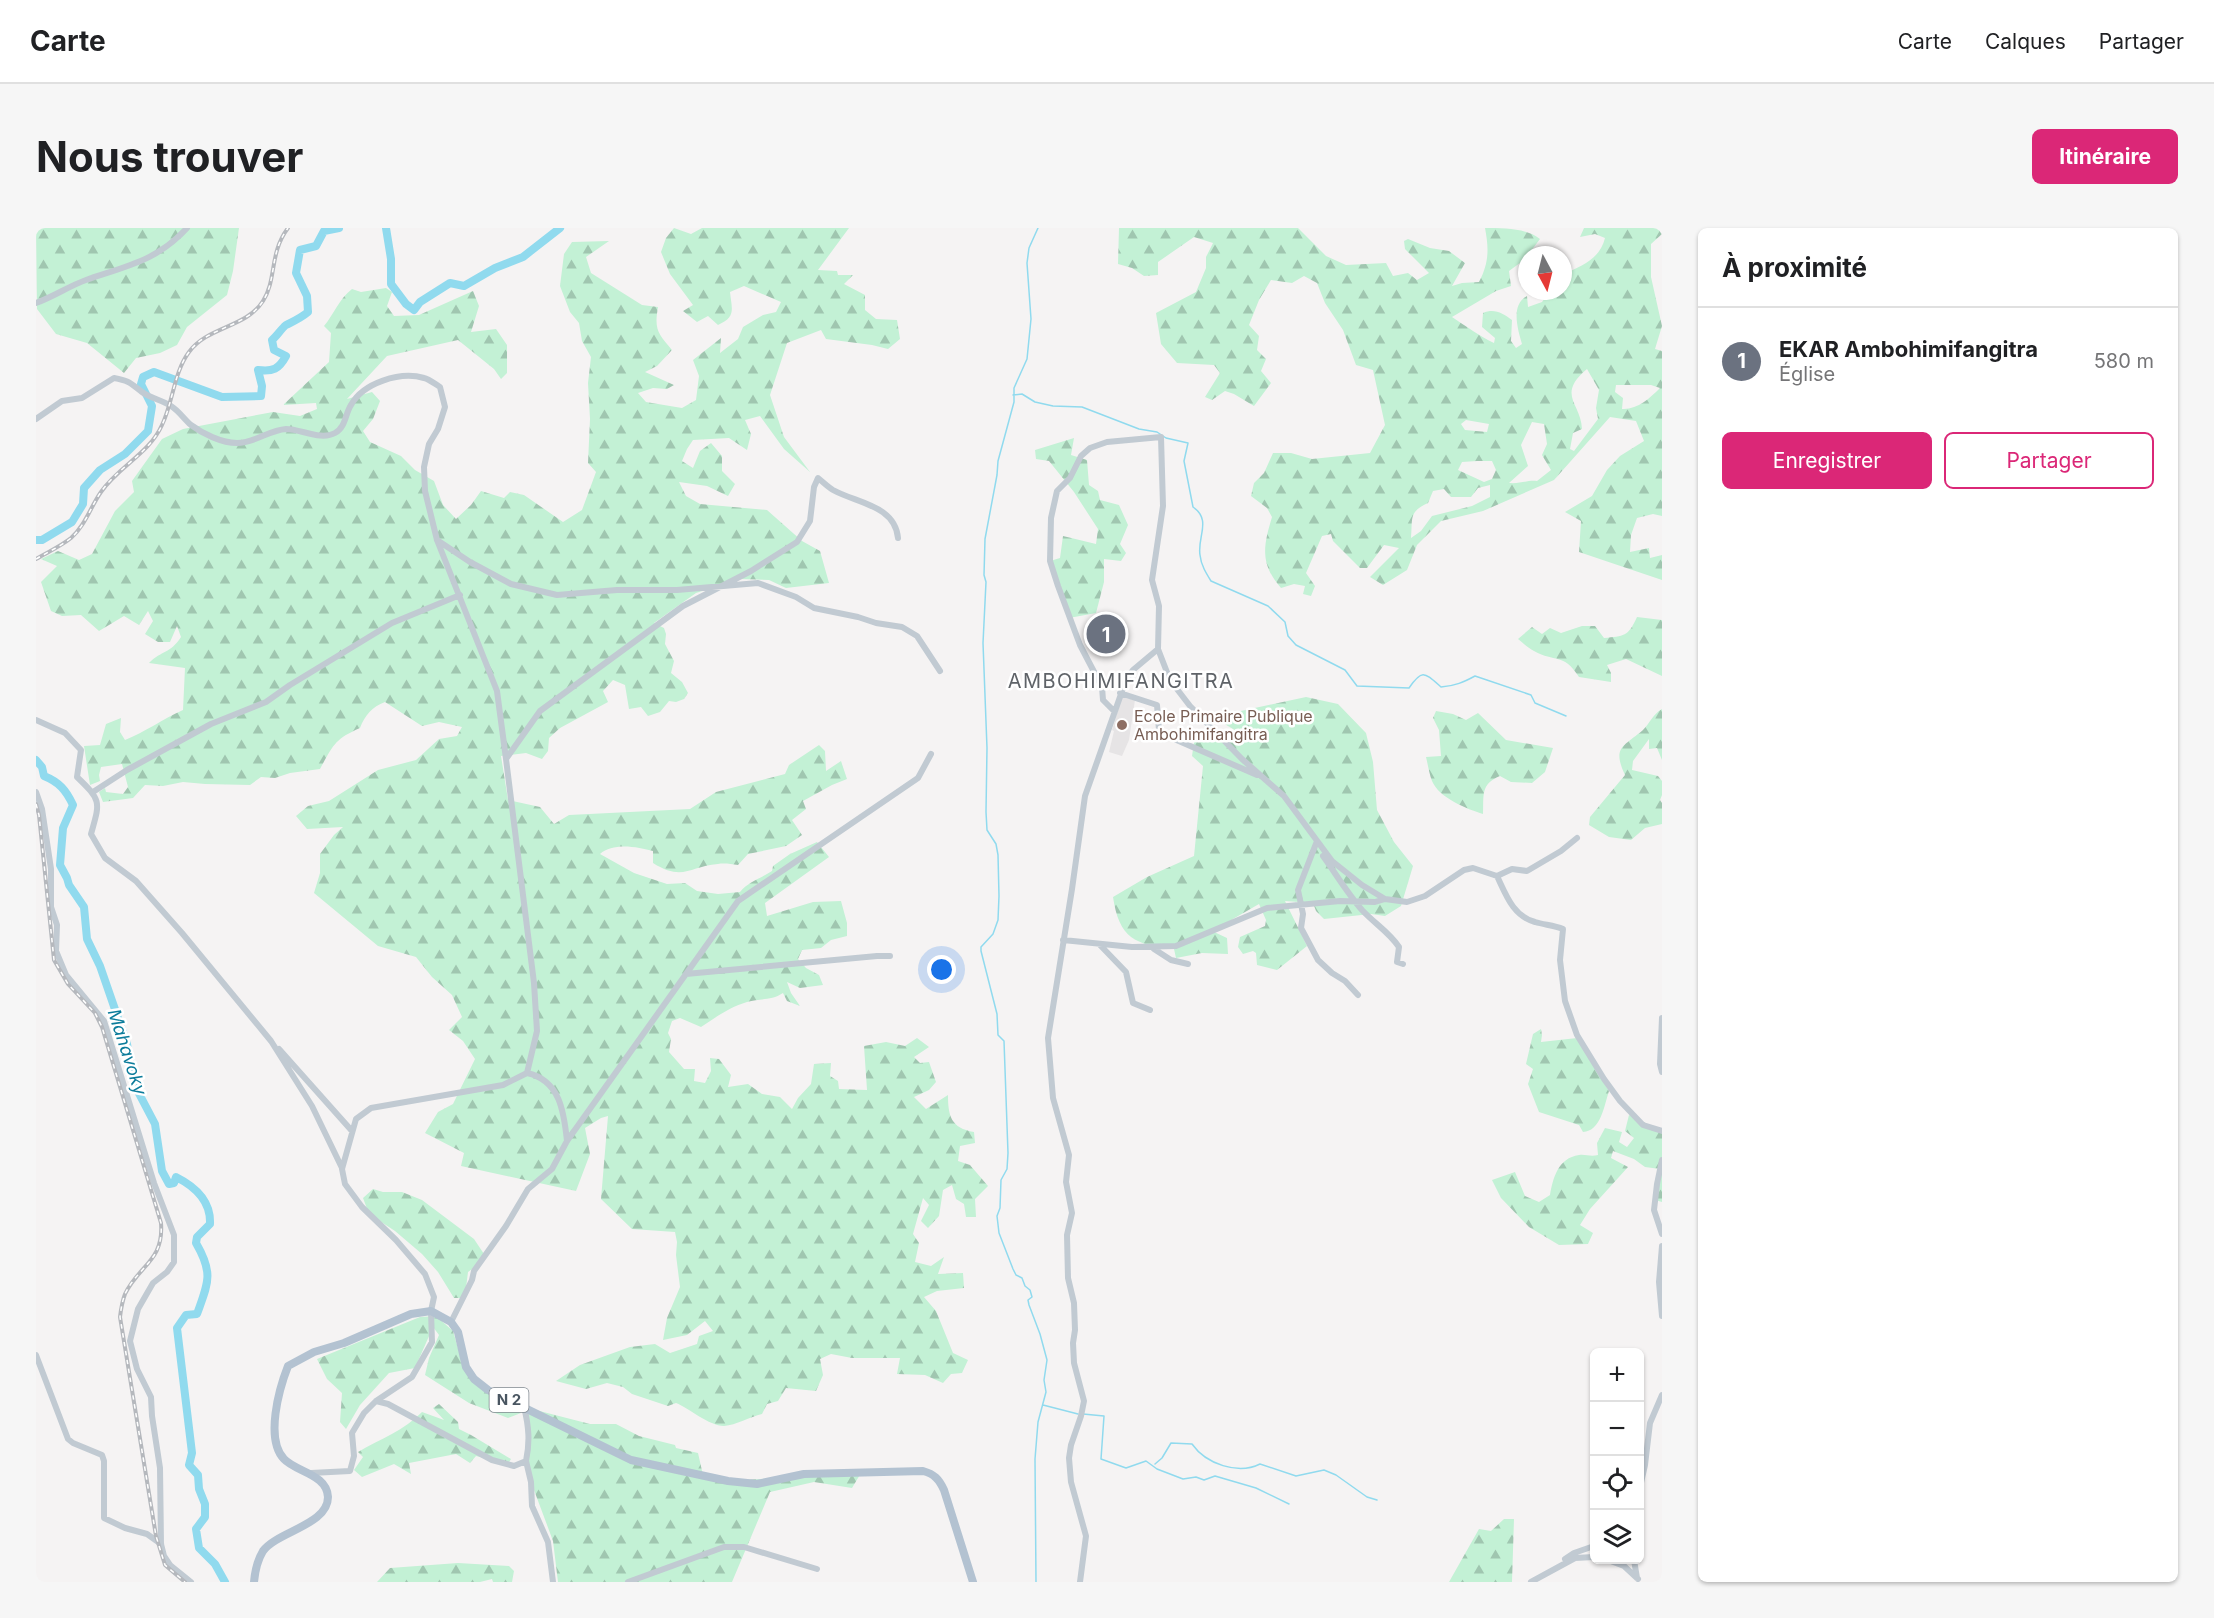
<!DOCTYPE html>
<html lang="fr">
<meta charset="utf-8">
<style>
:root{--surface:#fff;--page:#f6f6f6;--text:#202124;--muted:#757577;--line:#e0e0e0;--accent:#db2777}
body{margin:0;font-family:Inter,sans-serif;background:var(--page);color:var(--text)}
.controls{position:absolute;right:18px;bottom:18px;display:grid;overflow:hidden;border-radius:9px;box-shadow:0 2px 4px #0004}
.controls button{width:54px;height:54px;display:grid;place-items:center;padding:0;border:0;border-bottom:2px solid var(--line);background:var(--surface);color:var(--text);font:30px sans-serif}
.compass{position:absolute;left:1482px;top:18px;width:54px;height:54px;border-radius:50%;background:var(--surface);box-shadow:0 2px 4px #0004;rotate:173deg}
.you{position:absolute;left:906px;top:742px;width:21px;height:21px;margin:-15px;border:4px solid #fff;border-radius:50%;background:#1a73e8;box-shadow:0 0 0 9px #1a73e833}
.badge{display:grid;place-items:center;width:39px;height:39px;border-radius:50%;background:var(--accent);color:#fff;font-size:20px;font-weight:700}
.pin{position:absolute;translate:-50% -50%;border:3px solid #fff;box-shadow:0 2px 6px #0006}
.list{margin:0;padding:0;list-style:none}
h2{display:flex;justify-content:space-between;align-items:center;height:78px;margin:0;padding:0 24px;font-size:26px}
h2 small{font-size:20px;font-weight:400;color:var(--muted)}
.list li{display:grid;grid-template-columns:39px 1fr auto;gap:18px;align-items:center;box-sizing:border-box;height:108px;padding:0 24px;border-top:2px solid var(--line)}
.list b{display:block;font-size:22px;white-space:nowrap}
.list p{margin:0;font-size:20px;white-space:nowrap;color:var(--muted)}
.list em{font-size:20px;font-style:normal;color:var(--muted)}
.actions{display:flex;gap:12px;padding:18px 24px}
.actions a{flex:1;padding:14px 0;border:2px solid var(--accent);border-radius:9px;text-align:center;font-size:21px;color:var(--accent)}
.actions .main{background:var(--accent);color:#fff}
.icon{flex:none;width:33px;height:33px;fill:none;stroke:currentColor;stroke-width:2;stroke-linecap:round;stroke-linejoin:round}
.map{position:relative;flex:none;width:1626px;height:1354px;overflow:hidden;border-radius:9px}
header{display:flex;align-items:center;gap:36px;box-sizing:border-box;height:84px;padding:0 30px;background:var(--surface);border-bottom:2px solid var(--line)}
header strong{font-size:28px}
nav{display:flex;gap:33px;margin-inline-start:auto;font-size:21px}
.intro{display:flex;align-items:center;justify-content:space-between;box-sizing:border-box;height:144px;padding:0 36px}
h1{margin:0;font-size:42px}
.button{padding:15px 27px;border-radius:9px;background:var(--accent);color:#fff;font-size:21px;font-weight:700}
main{display:flex;gap:36px;padding:0 36px}
aside{flex:1;background:var(--surface);border-radius:9px;box-shadow:0 2px 4px #0004}
.map>svg:first-child{display:block}
.education{fill:#e6e4e5}
.forest{fill:url(#forest-firs);fill-rule:evenodd}
.lines{fill:none;stroke-linecap:round;stroke-linejoin:round}
.stream{stroke:#90daee;stroke-width:1.5}
.river{stroke:#90daee;stroke-width:8}
.minor{stroke:#c1cad2;stroke-width:6}
.major{stroke:#b3c2d1;stroke-width:8}
.rail-casing{stroke:#b5b8bd;stroke-width:4}
.rail{stroke:#fff;stroke-width:1.5;stroke-dasharray:4.5;stroke-linecap:butt}
.education-dot{fill:#8d6e63;stroke:#fff;stroke-width:2}
.labels{text-anchor:middle;stroke-width:5;stroke-linejoin:round;paint-order:stroke}
.shield{fill:#fff;stroke:#808990;stroke-width:1.5}
.shield-label{font-size:15px;font-weight:bold;fill:#4a5661}
.education-label{font-size:16px;fill:#785e54;stroke:#fff;text-anchor:start}
.water-label{font-size:18px;font-style:italic;fill:#0c7c9b;stroke:#fff}
.quarter-label{font-size:20px;letter-spacing:1.5px;fill:#5f6368;stroke:#fff}
</style>
<header>
<strong>Carte</strong>
<nav><a>Carte</a><a>Calques</a><a>Partager</a></nav>
</header>
<div class="intro"><h1>Nous trouver</h1><a class="button">Itinéraire</a></div>
<main>
<div class="map">
<svg width="1626" height="1354" viewBox="0 0 1626 1354">
<defs>
<pattern id="forest-firs" width="22" height="20" patternUnits="userSpaceOnUse" patternTransform="scale(1.5)"><rect width="22" height="20" fill="#c3f1d5"/><path d="M5 1l3.5 6h-7zM16 11l3.5 6h-7z" fill="#a0c6b0"/></pattern>
</defs>
<rect width="100%" height="100%" fill="#f5f3f3"/>
<path class="education" d="M1086,469L1099,472L1093,512L1086,528L1073,524L1078,503L1076,502Z"/>
<path class="forest" d="M0,0H203L197,43L191,67L151,99L141,117L124,125L100,130L88,145L51,115L20,106L1,81Z
M638,0L655,6L666,0H813L782,42L801,43L802,47H817L808,56L829,67V82L840,91L861,92L864,111L852,121L836,117L790,111L785,102L751,115L734,167L748,209L774,244L748,221L724,188L709,192L715,206L711,222L693,210L657,212L651,221L646,233L657,240L664,223L675,215L686,228V243L699,256L692,268L671,258L643,254L650,268L664,276L731,282L766,313L784,323L793,355L750,360L733,352L704,351L660,365L618,395L628,400L630,406L629,416L638,433L635,445L646,454L652,465L648,471L640,474L633,473L624,484L612,488L605,479L593,481L589,457L577,452L567,463L572,474L524,500L513,510L512,523L506,531L490,525L465,528L472,572L504,579L518,596L533,587L654,581L680,564L749,546L753,537L783,517L789,523L790,543L805,533L811,551L796,557L767,573L770,581L756,592L766,607L750,618L712,626L702,637C695,636 688,635 682,636C654,638 647,654 617,635V623C602,619 577,614 564,626L598,645L631,656L649,655L661,663L682,666L704,664C713,653 724,651 736,643L737,638L754,626L781,614L793,629L729,675L731,688L777,674L805,673L811,695V708L795,712L785,720L766,722L762,731L770,740L783,747L787,757L764,760L751,754L755,765L764,778L751,773L747,765C735,773 724,770 711,774C694,779 680,789 665,799L644,790L636,793L632,805L635,811L633,824L648,841H659L658,853L669,855L675,843L674,830L683,831L695,847L692,859L712,856L726,866L744,869L756,881L762,870L775,856L778,836L795,835L794,848L802,853L803,861L831,862L828,818L850,814L869,818L881,810L893,819L878,829L884,835L893,834L900,854L893,862L878,869L890,881L912,867C912,888 915,900 938,904L939,915L924,918L922,933L934,937L952,958L939,971L940,989H930L928,976L920,971L916,957L907,962L903,988L892,1000L885,993L893,977L887,970L877,1006L883,1015L879,1034L895,1038L908,1029L902,1046L927,1045L928,1060L901,1063L888,1069L900,1083L917,1125L932,1132L926,1145L915,1146L907,1155L889,1147L861,1146L864,1130H816L795,1126L784,1131L787,1147L780,1163L750,1160L742,1173L731,1176L726,1186C714,1189 700,1197 688,1198C673,1198 653,1180 640,1175L632,1178L596,1166L587,1159L571,1155L550,1161L520,1153L544,1137L594,1119L619,1116L634,1125L661,1116L663,1108L677,1103L669,1093L651,1107L627,1112L631,1090L644,1059L640,1027L641,1014L639,1004L596,1001L565,971L572,888L565,890L549,900L554,926L540,963L425,938L428,925L389,905L402,884L417,876L439,831L427,813L413,802L426,789L416,767L396,749L380,729L342,718L278,665L284,645V626L298,607L307,599L271,601L260,588L272,578L293,573L342,542L380,532L403,511L421,508L426,499L403,494L386,498L349,474C336,479 329,487 324,500C299,511 297,517 284,541L254,545L239,550L225,549L214,557L169,556L147,554L127,558L109,557L97,570L67,574L63,564L69,560L70,564L87,566L92,559L86,536L65,539L63,547L64,553L54,557L48,518L64,517L70,496L85,490L84,504L89,512C109,504 127,491 147,482L149,440L113,435C126,422 134,426 145,409L141,398L134,414H122L109,406L117,393L112,383L103,397L88,388L63,403L45,387L26,388L15,383L5,354L21,338L5,331L22,323L43,332L56,326L79,283L98,264L96,253L126,211L147,201L237,184L264,188L281,181L280,175L247,177L293,134L295,105L288,98C298,86 303,71 316,61L325,64L350,60L356,64L351,78L358,88L383,87L437,63L443,78L435,104L460,101L471,117V145L465,151L458,141L422,112L351,128L311,171L336,164L344,173L337,191L327,203L334,214L365,228L379,242L398,253L407,277L420,291L435,277L445,263L468,270L474,264L488,267L527,294L546,282L560,244L552,235L554,191L552,155L555,129L546,113L543,95L534,84L524,58L528,26L536,14L573,13L550,29L555,45L606,77L622,79C618,102 622,105 636,122L621,138L609,144L638,157L631,161L617,160L602,165L610,174L646,180L660,172L663,148L657,132L685,110L684,125L702,111L707,99L727,87L740,84L745,74L708,58L694,64C696,82 700,89 682,97L672,88L661,94L647,83L657,77L634,46L625,24L630,10Z
M1083,0H1262L1290,28L1310,37L1350,35L1357,48L1372,45L1381,52L1393,45L1369,21L1368,13L1372,11L1394,20L1413,23L1429,35L1416,58L1426,55L1443,54C1453,35 1453,21 1449,0C1468,0 1490,0 1504,11L1488,32L1473,43L1475,58L1460,63L1416,89C1430,98 1443,108 1458,115L1459,110L1446,99L1447,85C1458,80 1467,85 1476,92L1475,113L1480,120L1486,116C1482,102 1474,77 1491,68L1492,79L1506,74L1514,63H1527V46C1546,38 1564,31 1569,10L1559,6L1544,9L1548,0H1626V6L1615,16V49L1626,98L1619,121L1626,123V288L1617,286L1601,290L1595,307L1594,324L1613,320L1614,330L1626,327V352L1543,324L1545,293L1529,284L1556,268L1571,242L1584,228L1608,213L1600,193L1574,189L1518,252L1447,283L1405,293L1381,317L1371,342L1347,357L1334,349L1363,320L1348,317L1331,340H1324L1297,313L1295,306L1286,308L1270,345L1279,358L1275,368L1267,366L1269,358L1258,356L1245,360C1224,336 1227,319 1236,289L1231,280L1215,268L1218,255L1228,245L1237,225H1255L1276,231L1334,225L1349,197L1337,142L1320,137L1307,102L1289,75L1281,55L1268,48L1256,55L1235,52L1223,72L1213,97L1223,108L1221,122L1230,131L1225,143L1235,155L1218,178L1198,166L1189,163L1176,172L1169,169L1184,145L1178,137L1141,135L1125,116L1120,85L1160,64L1170,40V29L1177,15L1158,9L1122,34V47L1108,48L1096,40L1082,36ZM1551,141L1563,162L1560,180L1562,191L1538,223L1534,221L1537,205L1546,201C1545,175 1520,167 1551,141ZM1580,157H1615L1624,160C1614,170 1601,182 1586,181L1587,170L1579,164ZM1430,192L1453,196L1451,204L1429,202L1425,196ZM1496,194L1508,196L1511,216L1506,227L1515,242L1501,253C1491,252 1484,256 1473,255L1492,238L1485,217ZM1441,233H1456L1460,242L1456,251L1448,254L1422,242L1426,234ZM1454,257V269L1436,278L1396,288L1385,303L1375,310C1377,291 1372,284 1392,275L1397,263L1408,261L1415,269H1435L1442,260Z
M1038,210L1035,227L1051,232L1053,257L1062,263L1064,272L1083,277L1092,297L1084,316L1090,325L1085,333L1068,331V354L1060,385L1033,390L1014,333L1024,330L1027,308L1060,316L1062,301L1038,264L1013,233L1000,231L999,222Z
M1601,389L1626,392V448L1590,431L1571,437L1575,445V454L1543,449C1527,424 1519,435 1498,423C1492,420 1487,415 1482,411L1496,399L1506,406L1514,400L1525,405L1546,398H1559L1568,410C1588,408 1592,409 1601,389Z
M1270,469L1302,476L1330,505L1337,534L1341,582L1358,614L1377,638L1365,678L1349,688L1335,686L1288,691L1280,683L1277,675L1249,673L1271,718L1241,742L1221,737L1220,725L1217,723L1207,726L1202,719L1204,709L1229,698L1230,692L1223,676L1176,703L1191,710L1192,726L1166,725L1140,730L1138,721C1099,717 1083,710 1077,669L1111,649L1158,628L1167,538L1156,528L1160,501L1188,509L1199,515L1207,507L1177,489Z
M1626,481V532L1621,520L1613,521V511L1597,533L1596,542L1622,548L1626,553V567L1624,572L1626,575V596L1609,600L1595,612L1573,609L1553,597L1554,589L1589,547C1576,519 1587,519 1607,502C1614,495 1617,486 1626,481Z
M1400,483L1417,486L1430,492L1442,485L1470,512L1517,520L1509,544L1496,555L1475,554L1464,548C1444,556 1448,568 1447,586C1431,581 1403,570 1396,553C1393,545 1392,537 1390,529L1405,528L1403,502L1397,490Z
M1505,801L1506,807L1505,814L1541,810L1573,863C1568,878 1565,903 1547,904L1543,897L1503,884L1492,856L1497,841L1490,836L1497,806Z
M1593,887L1626,903V974L1619,972L1624,941L1609,939L1598,931L1577,923L1575,930L1592,939L1554,981L1544,997L1557,1005L1552,1016L1523,1017L1493,999L1465,970L1456,952L1479,944L1489,968L1503,974L1514,967C1517,950 1522,930 1543,927C1550,926 1554,929 1562,927L1561,915L1569,900L1586,904L1583,914L1591,919L1598,910L1589,903Z
M337,961L347,964H366L386,972L438,1011L448,1026L439,1039L432,1044L430,1060L426,1070H418L402,1044L386,1026L359,1003L333,986L327,970Z
M400,1088L417,1103L428,1141L438,1155L485,1185L472,1190L433,1175L389,1147L393,1130L403,1107L397,1099L379,1140L353,1145L324,1177L310,1201L304,1194L306,1165L291,1151L281,1131L384,1089Z
M403,1176L422,1194L423,1201L435,1207L475,1231L472,1236L440,1228L434,1235L420,1226L373,1235L375,1246L358,1236L326,1249L318,1242L327,1229L322,1224C344,1211 369,1202 386,1184L408,1192L397,1180Z
M488,1179L554,1196H580L603,1208L639,1217L640,1220L662,1225L667,1247L692,1253L825,1245L816,1260L778,1254L734,1264L696,1354H522L517,1313L495,1254L490,1233L493,1201Z
M1468,1291H1478L1476,1354H1413L1443,1301L1455,1303Z
M422,1335L473,1338L478,1343L476,1354H457L456,1351L444,1354H341L354,1340Z"/>
<g class="lines">
<path class="stream" d="M977,167L986,166L999,174L1017,178L1046,179L1103,201L1121,204L1130,210L1152,215L1148,233L1157,279C1176,292 1161,309 1164,327C1165,337 1170,345 1175,353L1232,378L1249,394L1252,408L1260,417L1309,442L1321,458L1373,460C1386,441 1388,444 1405,459C1419,458 1428,454 1439,448L1495,467L1499,475L1530,488
M1007,1177L1042,1186
M1047,1186L1068,1188L1065,1231L1090,1240L1110,1233L1121,1241L1147,1251L1160,1249L1168,1252L1179,1248L1220,1260L1253,1276
M1119,1236L1126,1230L1135,1215L1156,1216C1170,1236 1202,1247 1224,1236L1260,1248L1288,1242L1300,1247L1331,1269L1341,1272
M1000,1354L999,1231L1002,1194L1010,1164L1008,1152L1011,1132L1004,1106L993,1077L992,1072L996,1069L994,1062L989,1058L986,1050L980,1047L977,1041L963,1005L961,988L964,980L965,952L971,941L972,925L968,813L962,807L961,786L945,723V719L957,706L962,692L963,668L962,627L960,616L951,602L950,584L951,520L947,415L950,354L948,347L949,311L961,247L962,233L978,174V160L991,131L995,91L991,35L993,20L1002,0"/>
<path class="river" d="M350,0L355,31V56L370,76L378,82L384,74L414,55L428,58L459,40L487,29L524,0
M0,312H6L36,294L47,276L48,260L64,242L89,226L112,203L116,178L105,156L107,149L118,144L186,169L225,168L226,158L222,142C237,144 243,141 250,128L238,122L236,112C241,108 245,101 250,97C258,93 265,90 272,84L271,68L260,45L264,22L280,18L288,3L303,0
M0,532L6,539L8,548C23,554 30,562 37,577L27,600L24,637L31,650L33,657L48,679L51,711L64,738L91,816L98,856L119,896L126,943L133,956L138,955L140,949C160,959 175,974 174,996L161,1009L160,1015C178,1046 172,1055 161,1086L150,1087L141,1100L156,1225L153,1237L162,1247L163,1261L169,1276V1289L160,1301L163,1320L179,1336L189,1354"/>
<path class="minor" d="M0,75C17,69 33,58 50,52C90,38 121,33 151,0
M0,191L26,173L46,170L78,150C94,153 94,155 106,164C114,170 126,172 135,178C143,183 148,191 155,197C167,206 186,215 201,215C219,215 233,202 250,201C265,201 285,213 299,205C310,199 309,186 315,177C327,155 364,143 388,150C393,151 399,156 404,159L409,179L402,201L393,216L388,239L389,263L401,312L461,463L470,531
M401,312L434,334L475,356L521,367L581,362H641L722,355L760,369L778,380L822,389L840,395L866,399L881,408L904,443
M1084,465L1121,477L1123,502L1129,507L1221,547
M1078,483L1067,472L1066,459L1044,417L1022,358L1014,333L1015,290L1021,263L1034,250L1045,228L1054,220L1071,214L1125,209L1127,278L1116,352L1123,378L1122,421
M0,492L29,505L45,522L41,549C66,573 64,574 55,606L69,630L100,653L146,705L235,813L276,878L306,940
M0,564L6,581L15,641V679L21,697L20,723L30,747L68,793L118,955L138,1007V1034L131,1044L117,1055L102,1081L94,1113L101,1141L115,1169L116,1188L124,1240L125,1316L128,1328L134,1337L155,1354
M57,564L91,542L175,496L230,474L254,457L356,395L424,367
M1281,613L1262,662L1267,686L1265,700L1282,732L1296,745L1309,753L1322,767
M1287,628C1300,646 1312,666 1326,682C1339,696 1353,704 1363,719L1361,734L1367,736
M1461,648L1476,641L1491,643L1525,623L1541,610
M1027,712L1096,719L1140,718L1231,680L1304,673L1339,674L1349,671
M1063,716L1090,744L1097,775L1114,782
M1118,721L1135,732L1152,736
M650,746L841,728H854
M1626,790L1624,836L1626,844
M243,821L316,903
M491,845C524,852 528,884 531,913
M1626,932L1621,956L1618,982L1626,1006
M1626,1018L1623,1054L1626,1088
M415,1094L436,1052L438,1043L470,998L492,961L516,941L531,913L702,673L882,550L895,526
M0,1127L32,1211L37,1215L66,1227L68,1233V1290L89,1300L111,1306L125,1316
M340,1173L352,1176L456,1232L478,1238L490,1233C494,1214 493,1199 488,1179
M490,1233L495,1254L496,1278L512,1314L517,1354
M275,1245L314,1243L318,1228L316,1205L328,1185L340,1173L376,1149L396,1114L395,1083L398,1069L389,1046L360,1012L326,979L309,956L306,941L320,891L335,880L467,857L491,845L501,803L498,755L470,531L504,483L647,378L715,343L761,314L774,293L778,259L782,250C787,254 792,259 797,262C820,275 859,277 862,310
M1604,1259L1609,1237L1614,1195L1626,1167
M1529,1331L1538,1325L1558,1318
M1572,1332L1588,1338L1602,1351
M1598,1332L1601,1350
M592,1354L688,1319H708L781,1341
M1044,1354L1050,1308L1035,1254L1033,1230L1035,1217L1045,1188L1048,1173L1038,1135L1037,1115L1039,1102L1038,1075L1032,1050L1031,1007L1036,985L1030,954L1033,927L1017,870L1012,810L1036,661L1049,568L1090,452L1097,442L1122,421L1134,452L1154,478L1206,531L1248,568L1296,633L1326,657L1349,671L1371,674L1389,668L1428,642L1437,640L1461,648C1470,667 1477,688 1499,694C1509,697 1518,697 1527,701L1524,732L1529,773L1541,807L1568,851L1584,873L1607,897L1626,903
M1495,1354L1539,1330L1558,1329"/>
<path class="major" d="M218,1354C219,1343 221,1333 227,1323C242,1303 292,1297 292,1269C291,1246 260,1244 248,1231C229,1211 243,1161 252,1138L278,1124L308,1115L375,1086L395,1083L415,1094L422,1104L430,1139L438,1151L452,1162L595,1232L692,1253L721,1256L768,1246L887,1243C898,1246 903,1251 908,1262L937,1354"/>
<defs>
<path id="rail" d="M0,331C12,324 25,318 35,310C49,298 55,278 65,264C83,238 113,226 126,197C137,174 138,144 153,124C172,98 210,100 227,73C241,51 233,25 252,0
M0,576L3,587L18,732L32,756L59,785L66,799L125,995C128,1033 103,1037 89,1066C86,1074 85,1081 84,1089L120,1308L129,1337L149,1354"/>
</defs>
<use href="#rail" class="rail-casing"/>
<use href="#rail" class="rail"/>
</g>
<circle class="education-dot" cx="1086" cy="497" r="6"/>
<g class="labels">
<rect class="shield" x="453.5" y="1160" width="39" height="24" rx="4.5"/>
<g class="shield-label">
<text x="473" y="1177">N 2</text>
</g>
<g class="education-label">
<text x="1098" y="494">Ecole Primaire Publique<tspan x="1098" dy="18">Ambohimifangitra</tspan></text>
</g>
<g class="water-label">
<text transform="translate(91 824) rotate(72)" y="6">Mahavoky</text>
</g>
<g class="quarter-label">
<text x="1085" y="460">AMBOHIMIFANGITRA</text>
</g>
</g>
</svg>
<div class="controls">
<button>+</button>
<button>−</button>
<button><svg class="icon" aria-label="locate" viewBox="0 0 24 24"><circle cx="12" cy="12" r="6"/><path d="M12 2v4M12 18v4M2 12h4M18 12h4"/></svg></button>
<button><svg class="icon" aria-label="layers" viewBox="0 0 24 24"><path d="M12 4l9 5-9 5-9-5zM3 14l9 5 9-5"/></svg></button>
</div>
<svg class="compass" viewBox="-18 -18 36 36"><path d="M0-13l5 13h-10z" fill="#e53935"/><path d="M0 13l5-13h-10z" fill="#757577"/></svg>
<div class="you"></div>
<div class="pin badge" style="left:1070px;top:406px;background:#6b7280">1</div>
</div>
<aside>
<h2>À proximité<small></small></h2>
<ul class="list">
<li><span class="badge" style="background:#6b7280">1</span><div><b>EKAR Ambohimifangitra</b><p>Église</p></div><em>580 m</em></li>
</ul>
<div class="actions"><a class="main">Enregistrer</a><a>Partager</a></div>
</aside>
</main>
